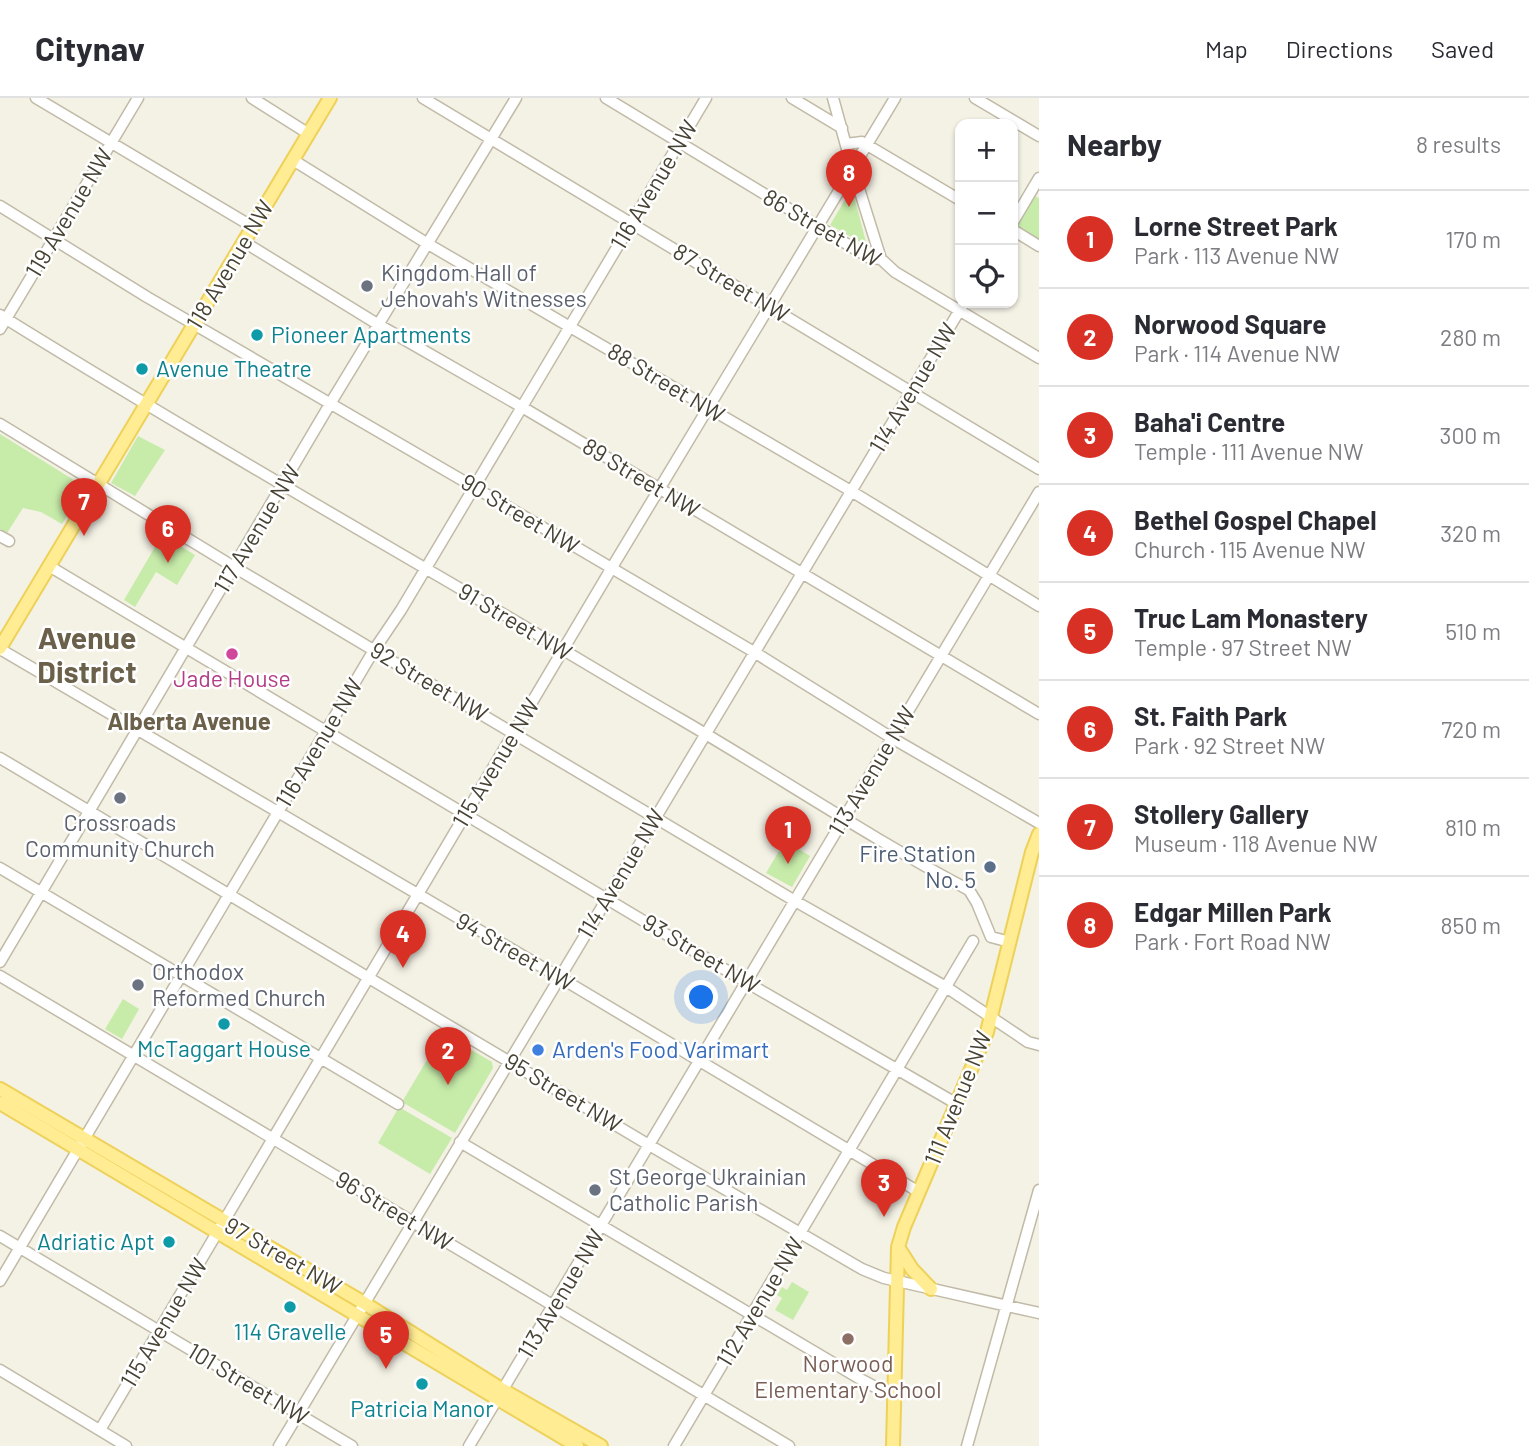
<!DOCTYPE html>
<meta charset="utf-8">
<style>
:root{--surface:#fff;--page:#f7f7f7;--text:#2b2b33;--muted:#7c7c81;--line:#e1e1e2;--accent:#d93025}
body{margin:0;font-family:Barlow,sans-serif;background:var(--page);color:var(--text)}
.controls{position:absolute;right:21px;top:21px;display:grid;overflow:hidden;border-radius:14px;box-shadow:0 2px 5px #0004}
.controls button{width:63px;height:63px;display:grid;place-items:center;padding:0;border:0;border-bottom:2px solid var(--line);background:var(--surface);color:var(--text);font:35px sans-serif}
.you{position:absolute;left:702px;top:900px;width:24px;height:24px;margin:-18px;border:5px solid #fff;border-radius:50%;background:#1a73e8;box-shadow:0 0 0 10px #1a73e833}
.badge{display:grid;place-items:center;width:46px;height:46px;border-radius:50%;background:var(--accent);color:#fff;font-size:23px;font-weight:700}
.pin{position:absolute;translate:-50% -58px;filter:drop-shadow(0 2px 4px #0008)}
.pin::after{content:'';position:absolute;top:37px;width:24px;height:21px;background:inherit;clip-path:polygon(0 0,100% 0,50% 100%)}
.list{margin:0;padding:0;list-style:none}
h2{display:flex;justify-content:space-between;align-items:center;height:91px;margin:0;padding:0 28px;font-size:30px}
h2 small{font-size:23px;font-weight:400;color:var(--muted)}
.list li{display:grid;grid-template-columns:46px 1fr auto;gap:21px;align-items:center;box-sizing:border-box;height:98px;padding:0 28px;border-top:2px solid var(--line)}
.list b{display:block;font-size:26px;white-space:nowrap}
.list p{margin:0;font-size:23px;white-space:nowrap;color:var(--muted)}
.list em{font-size:23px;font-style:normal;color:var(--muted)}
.icon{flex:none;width:38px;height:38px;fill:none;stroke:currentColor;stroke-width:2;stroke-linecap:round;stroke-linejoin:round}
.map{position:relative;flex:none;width:1039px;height:1348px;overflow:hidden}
header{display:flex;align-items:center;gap:42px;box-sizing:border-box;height:98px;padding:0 35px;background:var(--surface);border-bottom:2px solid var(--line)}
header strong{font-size:33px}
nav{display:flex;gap:38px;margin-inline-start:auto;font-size:24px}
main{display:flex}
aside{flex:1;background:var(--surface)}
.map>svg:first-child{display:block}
.green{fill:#c7ecaa}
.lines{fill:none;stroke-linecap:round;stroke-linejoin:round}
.minor-casing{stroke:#c0baa7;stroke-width:13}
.major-casing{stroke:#eed159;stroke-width:16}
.minor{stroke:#fff;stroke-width:10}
.major{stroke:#ffec93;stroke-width:12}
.worship-dot{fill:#6b7280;stroke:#fff;stroke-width:2.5}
.culture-dot{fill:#0f9aa8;stroke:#fff;stroke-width:2.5}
.hotel-dot{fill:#d1479c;stroke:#fff;stroke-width:2.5}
.service-dot{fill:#5c6f8a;stroke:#fff;stroke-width:2.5}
.shop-dot{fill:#3f7fe0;stroke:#fff;stroke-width:2.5}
.education-dot{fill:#8d6e63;stroke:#fff;stroke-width:2.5}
.labels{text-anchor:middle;stroke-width:5;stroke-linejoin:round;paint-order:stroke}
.street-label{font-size:23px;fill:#474234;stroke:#fff}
.worship-label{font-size:23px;fill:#5b616d;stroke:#fff;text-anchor:start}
.culture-label{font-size:23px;fill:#0d838f;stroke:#fff}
.hotel-label{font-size:23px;fill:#b23c85;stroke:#fff}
.service-label{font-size:23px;fill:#4e5e75;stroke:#fff;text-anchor:end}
.shop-label{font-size:23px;fill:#366cbe;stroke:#fff;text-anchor:start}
.education-label{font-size:23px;fill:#785e54;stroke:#fff}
.neighbourhood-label{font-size:24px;font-weight:bold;fill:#6b614a;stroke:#fff}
.district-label{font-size:30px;font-weight:bold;fill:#6b614a;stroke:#fff}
</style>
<header>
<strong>Citynav</strong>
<nav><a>Map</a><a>Directions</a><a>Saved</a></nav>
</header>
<main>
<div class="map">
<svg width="1039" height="1348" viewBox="0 0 1039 1348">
<rect width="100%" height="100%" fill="#f4f1e5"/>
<path class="green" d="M852,90L867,148L830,127Z
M1035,98L1039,100V141L1017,128Z
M0,336L85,389L62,426L41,414L23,410L7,435L0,431Z
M138,338L165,352L135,398L111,385Z
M162,437L195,457L177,487L156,474L135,509L124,502Z
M785,743L810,758L792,789L766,775Z
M123,901L139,911L122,941L105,931Z
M443,935L492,964L493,970L455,1035L402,1004Z
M399,1009L452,1040L430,1076L378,1045Z
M792,1184L809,1194L793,1222L775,1212L782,1200L777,1197L782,1189L787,1192Z"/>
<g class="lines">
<defs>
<path id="minor" d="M36,0L253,129
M252,0L309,36
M423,0L1039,371
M606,0L870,160L881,161L895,174L1039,260
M792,0L842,30
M833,0L850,62L881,161
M975,0L1039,38
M846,46L862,44L960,102
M293,62L428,146L851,393L1039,508
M0,108L147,199L474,389L754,554L892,640L1039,725
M1013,124L1039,80
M1013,132L1039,148
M244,144L379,227L522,309L1039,616
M0,217C140,304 281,386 423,469C510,519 595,572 682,622C778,678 870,740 969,792L977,805L991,839L1010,844
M0,231L138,0
M0,326L234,469L795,803L946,889L1028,944L1039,947
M0,438L9,443
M49,468L746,884L957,1006
M0,551L559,879L919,1094
M0,660L649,1047L862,1171L884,1180L1039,1215
M0,770L398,1006
M0,864L330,306L516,0
M0,878L789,1348
M460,1044L862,1282L879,1291L895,1293
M0,1138L352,1348
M0,1183L374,552L401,512L706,0
M0,1272L126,1348
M100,1332L611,471L895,0
M279,1348L964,205
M469,1348L1039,394
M674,1348L973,843
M967,1348L1039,1092"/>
<path id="major" d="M0,550L330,0
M0,991L364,1205L503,1292L601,1348
M0,1005L577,1348
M898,1149L912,1171L931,1191
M893,1348L898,1149L904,1129L987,934L1032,754L1039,736"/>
</defs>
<use href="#minor" class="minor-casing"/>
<use href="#major" class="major-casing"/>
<use href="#minor" class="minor"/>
<use href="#major" class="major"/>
</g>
<g class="worship-dot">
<circle cx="367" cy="188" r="7"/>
<circle cx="120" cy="700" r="7"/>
<circle cx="138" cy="887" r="7"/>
<circle cx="595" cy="1092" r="7"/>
</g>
<g class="culture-dot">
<circle cx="257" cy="237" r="7"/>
<circle cx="142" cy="271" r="7"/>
<circle cx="224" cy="926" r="7"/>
<circle cx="169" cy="1144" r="7"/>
<circle cx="290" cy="1209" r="7"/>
<circle cx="422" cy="1286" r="7"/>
</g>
<circle class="hotel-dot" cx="232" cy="556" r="7"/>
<circle class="service-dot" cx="990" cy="769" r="7"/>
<circle class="shop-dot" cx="538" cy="952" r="7"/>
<circle class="education-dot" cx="848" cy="1241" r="7"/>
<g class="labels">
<g class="street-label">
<text transform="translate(654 87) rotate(-59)" y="8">116 Avenue NW</text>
<text transform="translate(69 115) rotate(-59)" y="8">119 Avenue NW</text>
<text transform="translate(822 130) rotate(30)" y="8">86 Street NW</text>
<text transform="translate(230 167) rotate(-59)" y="8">118 Avenue NW</text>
<text transform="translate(731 185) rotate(31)" y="8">87 Street NW</text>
<text transform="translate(666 285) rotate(31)" y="8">88 Street NW</text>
<text transform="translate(913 290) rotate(-59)" y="8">114 Avenue NW</text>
<text transform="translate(641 380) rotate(31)" y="8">89 Street NW</text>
<text transform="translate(520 416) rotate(31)" y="8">90 Street NW</text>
<text transform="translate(257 431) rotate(-59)" y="8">117 Avenue NW</text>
<text transform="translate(515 524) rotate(31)" y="8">91 Street NW</text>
<text transform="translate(429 584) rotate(31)" y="8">92 Street NW</text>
<text transform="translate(319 645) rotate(-59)" y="8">116 Avenue NW</text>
<text transform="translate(496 665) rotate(-59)" y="8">115 Avenue NW</text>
<text transform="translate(872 673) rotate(-59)" y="8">113 Avenue NW</text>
<text transform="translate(621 776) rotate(-59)" y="8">114 Avenue NW</text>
<text transform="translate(515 854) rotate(30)" y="8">94 Street NW</text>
<text transform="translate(701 856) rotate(31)" y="8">93 Street NW</text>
<text transform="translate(563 995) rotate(31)" y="8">95 Street NW</text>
<text transform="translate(958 1000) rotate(-68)" y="8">111 Avenue NW</text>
<text transform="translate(394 1113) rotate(31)" y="8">96 Street NW</text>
<text transform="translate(283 1158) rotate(30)" y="8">97 Street NW</text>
<text transform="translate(561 1196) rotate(-59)" y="8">113 Avenue NW</text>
<text transform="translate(760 1204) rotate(-59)" y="8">112 Avenue NW</text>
<text transform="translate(164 1225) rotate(-59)" y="8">115 Avenue NW</text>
<text transform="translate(248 1286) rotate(31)" y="8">101 Street NW</text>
</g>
<g class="worship-label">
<text x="381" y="183">Kingdom Hall of<tspan x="381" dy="26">Jehovah's Witnesses</tspan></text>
<text x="120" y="733" text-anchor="middle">Crossroads<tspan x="120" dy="26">Community Church</tspan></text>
<text x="152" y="882">Orthodox<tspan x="152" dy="26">Reformed Church</tspan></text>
<text x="609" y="1087">St George Ukrainian<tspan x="609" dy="26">Catholic Parish</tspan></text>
</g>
<g class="culture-label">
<text x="271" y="245" text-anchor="start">Pioneer Apartments</text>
<text x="156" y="279" text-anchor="start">Avenue Theatre</text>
<text x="224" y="959">McTaggart House</text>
<text x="155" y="1152" text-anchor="end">Adriatic Apt</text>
<text x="290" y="1242">114 Gravelle</text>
<text x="422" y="1319">Patricia Manor</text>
</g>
<g class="hotel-label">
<text x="232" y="589">Jade House</text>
</g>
<g class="service-label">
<text x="976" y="764">Fire Station<tspan x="976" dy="26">No. 5</tspan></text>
</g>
<g class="shop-label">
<text x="552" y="960">Arden's Food Varimart</text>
</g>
<g class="education-label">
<text x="848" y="1274">Norwood<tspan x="848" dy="26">Elementary School</tspan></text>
</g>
<g class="neighbourhood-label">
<text x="189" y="632">Alberta Avenue</text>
</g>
<g class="district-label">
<text x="87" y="551">Avenue<tspan x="87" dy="34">District</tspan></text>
</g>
</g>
</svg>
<div class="controls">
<button>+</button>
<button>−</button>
<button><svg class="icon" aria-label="locate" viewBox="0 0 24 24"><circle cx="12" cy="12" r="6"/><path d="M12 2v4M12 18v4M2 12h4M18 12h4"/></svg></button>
</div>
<div class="you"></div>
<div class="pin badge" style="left:788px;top:766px">1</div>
<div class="pin badge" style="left:448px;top:987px">2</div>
<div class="pin badge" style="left:884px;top:1119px">3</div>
<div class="pin badge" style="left:403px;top:870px">4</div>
<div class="pin badge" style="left:386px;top:1271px">5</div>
<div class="pin badge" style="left:168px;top:465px">6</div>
<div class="pin badge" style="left:84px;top:438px">7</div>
<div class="pin badge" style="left:849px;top:109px">8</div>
</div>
<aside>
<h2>Nearby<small>8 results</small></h2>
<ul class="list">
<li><span class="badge">1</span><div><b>Lorne Street Park</b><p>Park · 113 Avenue NW</p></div><em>170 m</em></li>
<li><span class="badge">2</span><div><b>Norwood Square</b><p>Park · 114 Avenue NW</p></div><em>280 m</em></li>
<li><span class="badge">3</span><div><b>Baha'i Centre</b><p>Temple · 111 Avenue NW</p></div><em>300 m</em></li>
<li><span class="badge">4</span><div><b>Bethel Gospel Chapel</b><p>Church · 115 Avenue NW</p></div><em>320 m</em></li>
<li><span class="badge">5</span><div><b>Truc Lam Monastery</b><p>Temple · 97 Street NW</p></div><em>510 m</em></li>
<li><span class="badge">6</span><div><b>St. Faith Park</b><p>Park · 92 Street NW</p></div><em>720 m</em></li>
<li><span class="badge">7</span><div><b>Stollery Gallery</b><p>Museum · 118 Avenue NW</p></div><em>810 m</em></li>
<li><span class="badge">8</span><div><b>Edgar Millen Park</b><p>Park · Fort Road NW</p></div><em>850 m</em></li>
</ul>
</aside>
</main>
